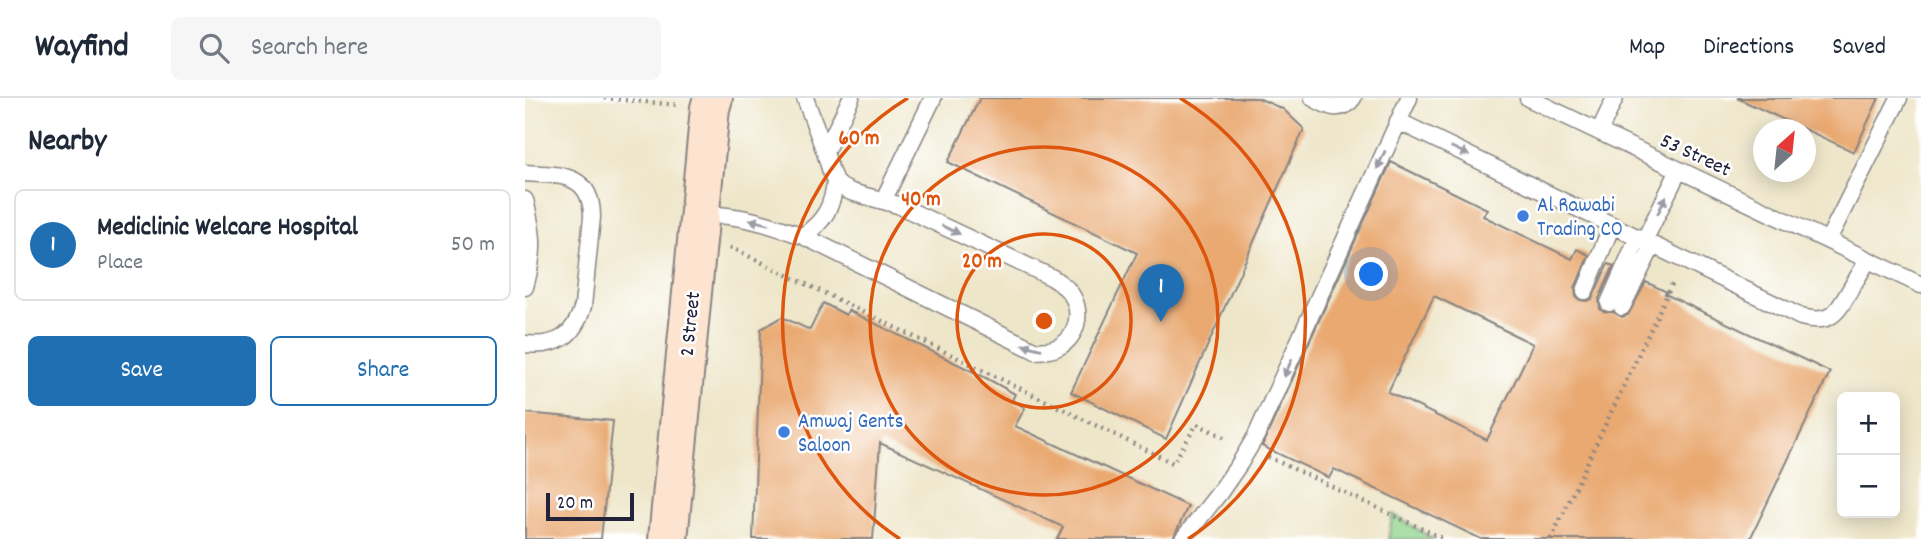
<!DOCTYPE html>
<meta charset="utf-8">
<style>
:root{--surface:#fff;--page:#f6f6f7;--text:#1f2937;--muted:#747a83;--line:#e0e1e3;--accent:#1f6fb2}
body{margin:0;font-family:Dekko,sans-serif;background:var(--page);color:var(--text)}
.controls{position:absolute;right:21px;bottom:21px;display:grid;overflow:hidden;border-radius:10px;box-shadow:0 4px 18px #0003}
.controls button{width:63px;height:63px;display:grid;place-items:center;padding:0;border:0;border-bottom:2px solid var(--line);background:var(--surface);color:var(--text);font:35px sans-serif}
.compass{position:absolute;left:1228px;top:21px;width:63px;height:63px;border-radius:50%;background:var(--surface);box-shadow:0 4px 18px #0003;rotate:27deg}
.scale{position:absolute;left:21px;bottom:18px;width:88px;box-sizing:border-box;padding-left:7px;border:4px solid #22223b;border-top:0;font-size:19px;line-height:24px;white-space:nowrap;color:#22223b;-webkit-text-stroke:5px #fff;paint-order:stroke}
.you{position:absolute;left:847px;top:177px;width:24px;height:24px;margin:-18px;border:5px solid #fff;border-radius:50%;background:#1a73e8;box-shadow:0 0 0 10px #1a73e833}
.badge{display:grid;place-items:center;width:46px;height:46px;border-radius:50%;background:var(--accent);color:#fff;font-size:23px;font-weight:700}
.pin{position:absolute;translate:-50% -58px;filter:drop-shadow(0 2px 4px #0008)}
.pin::after{content:'';position:absolute;top:37px;width:24px;height:21px;background:inherit;clip-path:polygon(0 0,100% 0,50% 100%)}
.list{margin:0;padding:0;list-style:none}
h2{display:flex;justify-content:space-between;align-items:center;height:91px;margin:0;padding:0 28px;font-size:30px}
h2 small{font-size:23px;font-weight:400;color:var(--muted)}
.list li{display:grid;grid-template-columns:46px 1fr auto;gap:21px;align-items:center;box-sizing:border-box;height:112px;margin:0 14px 14px;padding:0 14px;border:2px solid var(--line);border-radius:10px}
.list b{display:block;font-size:26px;white-space:nowrap}
.list p{margin:0;font-size:23px;white-space:nowrap;color:var(--muted)}
.list em{font-size:23px;font-style:normal;color:var(--muted)}
.actions{display:flex;gap:14px;padding:21px 28px}
.actions a{flex:1;padding:16px 0;border:2px solid var(--accent);border-radius:10px;text-align:center;font-size:24px;color:var(--accent)}
.actions .main{background:var(--accent);color:#fff}
.icon{flex:none;width:38px;height:38px;fill:none;stroke:currentColor;stroke-width:2;stroke-linecap:round;stroke-linejoin:round}
.map{position:relative;flex:none;width:1396px;height:441px;overflow:hidden}
header{display:flex;align-items:center;gap:42px;box-sizing:border-box;height:98px;padding:0 35px;background:var(--surface);border-bottom:2px solid var(--line)}
header strong{font-size:33px}
nav{display:flex;gap:38px;margin-inline-start:auto;font-size:24px}
.search{width:490px;height:63px;background:var(--page);display:flex;align-items:center;gap:18px;box-sizing:border-box;padding:0 24px;border-radius:10px;color:var(--muted);font-size:26px}
main{display:flex}
aside{flex:1;background:var(--surface)}
.map>svg:first-child{display:block}
.green{fill:#93d68e;stroke:#5a7c64;stroke-width:2}
.building{fill:#e9a971;fill-rule:evenodd}
.lines{fill:none;stroke-linecap:round;stroke-linejoin:round}
.lane-casing{stroke:#888482;stroke-width:19}
.secondary-casing{stroke:#888482;stroke-width:42}
.path{stroke:#888482;stroke-width:4.5;stroke-dasharray:2 5;stroke-linecap:butt}
.lane{stroke:#fff;stroke-width:16}
.secondary{stroke:#fde4d0;stroke-width:38}
.oneway{fill:#9c9ca7}
.ring{fill:none;stroke:#de560e;stroke-width:3.5}
.shop-dot{fill:#3f7fe0;stroke:#fff;stroke-width:2.5}
.labels{text-anchor:middle;stroke-width:5;stroke-linejoin:round;paint-order:stroke}
.street-label{font-size:21px;fill:#22223b;stroke:#fff}
.shop-label{font-size:21px;fill:#366cbe;stroke:#fff;text-anchor:start}
.centre{fill:#de560e;stroke:#fff;stroke-width:3.5}
.ring-label{font-size:21px;text-anchor:middle;font-weight:bold;fill:#de560e;stroke:#fff;stroke-width:5;stroke-linejoin:round;paint-order:stroke}
</style>
<header>
<strong>Wayfind</strong>
<div class="search"><svg class="icon" aria-label="search" viewBox="0 0 24 24"><circle cx="10" cy="10" r="6"/><path d="M15 15l6 6"/></svg>Search here</div>
<nav><a>Map</a><a>Directions</a><a>Saved</a></nav>
</header>
<main>
<aside>
<h2>Nearby<small></small></h2>
<ul class="list">
<li><span class="badge">1</span><div><b>Mediclinic Welcare Hospital</b><p>Place</p></div><em>50 m</em></li>
</ul>
<div class="actions"><a class="main">Save</a><a>Share</a></div>
</aside>
<div class="map">
<svg width="1396" height="441" viewBox="0 0 1396 441">
<rect width="100%" height="100%" fill="#fff"/>
<filter id="ink" filterUnits="userSpaceOnUse"><feTurbulence type="fractalNoise" baseFrequency=".0143" numOctaves="2"/><feDisplacementMap in="SourceGraphic" scale="14" xChannelSelector="R" yChannelSelector="G"/><feConvolveMatrix kernelMatrix="1 2 1 2 8 2 1 2 1" color-interpolation-filters="sRGB"/></filter>
<filter id="wash" filterUnits="userSpaceOnUse"><feTurbulence type="fractalNoise" baseFrequency=".00686" numOctaves="4" result="noise"/><feDisplacementMap in="SourceGraphic" scale="28" xChannelSelector="R" yChannelSelector="G"/><feGaussianBlur stdDeviation="1.57" result="paint"/><feColorMatrix in="noise" values="0 0 0 0 0 0 0 0 0 0 0 0 0 0 0 0 0 1.4 0 .05"/><feComposite in="paint" operator="in"/></filter>
<g filter="url(#wash)">
<rect width="100%" height="100%" fill="#eee6c9"/>
<path class="green" d="M868,416L908,441H863Z"/>
<g id="blocks">
<path class="building" d="M455,0H733L758,11L779,31L641,341L546,294L612,155L423,64Z
M1212,0H1354L1329,54Z
M866,64L962,111L958,118L1047,161L1052,151L1064,157L1050,190L1051,199L1055,202L1062,203L1067,201L1083,166L1089,168L1074,201L1075,211L1079,214H1088L1097,219L1103,217L1121,184L1142,194L1140,196L1305,274L1225,441H956L809,371L804,380L737,348ZM909,198L1008,246L962,342L863,294Z
M298,205L321,217L323,212L461,280L490,296L487,302L500,310L490,328L663,408L648,441H532L538,429L355,345L348,441H228L236,231L257,219L285,232Z
M0,315L88,323L76,441H0Z"/>
</g>
</g>
<g filter="url(#ink)">
<use href="#blocks" fill-opacity="0" stroke="#888482" stroke-width="2"/>
<g class="lines">
<defs>
<path id="lane" d="M788,0C802,8 816,16 828,0
M1003,0L1396,187
M873,23L1276,219C1306,227 1312,215 1325,192C1331,182 1337,172 1343,162
M1074,34L1090,0
M300,54L326,0
M0,75C35,77 67,75 67,119L58,208C49,239 32,249 0,246
M0,102C9,139 10,153 0,189
M358,103L408,0
M174,117C211,115 244,126 278,138L511,253C516,252 523,253 528,251C554,243 560,210 542,191C538,187 533,184 528,180L373,107L326,94L316,89L310,83L306,74L300,54L280,0
M278,138C299,124 308,108 310,83
M1303,142L1374,0
M1119,143L1154,72
M1060,193L1087,127
M1084,205L1113,139
M1097,209L1128,147
M658,441L695,394L715,365L731,338L884,0"/>
<path id="secondary" d="M143,441L185,10L188,0"/>
</defs>
<use href="#lane" class="lane-casing"/>
<use href="#secondary" class="secondary-casing"/>
<path class="path" d="M79,0L153,7
M205,149L648,365L672,326L703,341
M743,359L919,441
M1026,441L1149,182"/>
<use href="#lane" class="lane"/>
<use href="#secondary" class="secondary"/>
</g>
<defs><path id="oneway-solid" d="M-6-.8H1V-3.2L6.5 0L1 3.2V.8H-6Z" transform="scale(1.75)"/></defs>
<g class="oneway">
<use href="#oneway-solid" transform="translate(935 53) rotate(26)"/>
<use href="#oneway-solid" transform="translate(856 62) rotate(114)"/>
<use href="#oneway-solid" transform="translate(1137 107) rotate(-64)"/>
<use href="#oneway-solid" transform="translate(234 124) rotate(-167)"/>
<use href="#oneway-solid" transform="translate(426 132) rotate(25)"/>
<use href="#oneway-solid" transform="translate(507 249) rotate(-165)"/>
<use href="#oneway-solid" transform="translate(763 270) rotate(114)"/>
</g>
</g>
<g class="ring">
<circle cx="519" cy="223" r="87"/>
<circle cx="519" cy="223" r="174"/>
<path d="M375 441A261 261 0 0 1 383 0M655 0A261 261 0 0 1 663 441"/>
</g>
<g class="shop-dot">
<circle cx="998" cy="118" r="7"/>
<circle cx="259" cy="334" r="7"/>
</g>
<g class="labels">
<g class="street-label">
<text transform="translate(1171 56) rotate(25)" y="7">53 Street</text>
<text transform="translate(164 226) rotate(-84)" y="7">2 Street</text>
</g>
<g class="shop-label">
<text x="1012" y="113">Al Rawabi<tspan x="1012" dy="24">Trading CO</tspan></text>
<text x="273" y="329">Amwaj Gents<tspan x="273" dy="24">Saloon</tspan></text>
</g>
</g>
<circle cx="519" cy="223" r="10" class="centre"/>
<g class="ring-label">
<text x="334" y="46">60 m</text>
<text x="396" y="107">40 m</text>
<text x="457" y="169">20 m</text>
</g>
</svg>
<div class="controls">
<button>+</button>
<button>−</button>
</div>
<svg class="compass" viewBox="-18 -18 36 36"><path d="M0-13l5 13h-10z" fill="#e53935"/><path d="M0 13l5-13h-10z" fill="#747a83"/></svg>
<div class="scale">20 m</div>
<div class="you"></div>
<div class="pin badge" style="left:636px;top:224px">1</div>
</div>
</main>
